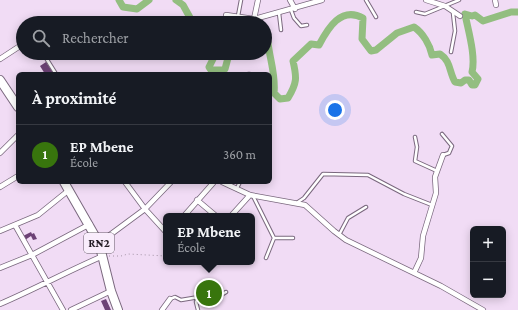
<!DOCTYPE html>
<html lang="fr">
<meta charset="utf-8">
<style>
:root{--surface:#171b24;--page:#242831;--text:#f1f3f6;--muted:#9ea1a6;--line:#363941;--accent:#38750d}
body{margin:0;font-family:"Crimson Pro",serif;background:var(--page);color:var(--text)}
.controls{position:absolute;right:12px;bottom:12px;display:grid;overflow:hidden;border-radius:6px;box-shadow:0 2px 10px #0003}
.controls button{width:36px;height:36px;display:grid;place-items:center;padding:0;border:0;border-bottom:1px solid var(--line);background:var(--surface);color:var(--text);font:20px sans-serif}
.you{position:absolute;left:335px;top:110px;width:14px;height:14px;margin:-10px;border:3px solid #fff;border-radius:50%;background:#1a73e8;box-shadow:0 0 0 6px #1a73e833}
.badge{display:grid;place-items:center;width:26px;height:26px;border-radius:50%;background:var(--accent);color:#fff;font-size:13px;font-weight:700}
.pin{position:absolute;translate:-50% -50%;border:2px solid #fff;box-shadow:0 1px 4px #0006}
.popup{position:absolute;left:163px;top:213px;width:92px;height:52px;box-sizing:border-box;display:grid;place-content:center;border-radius:6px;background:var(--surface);filter:drop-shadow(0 1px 3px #0005);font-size:13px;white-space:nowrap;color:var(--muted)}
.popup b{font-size:15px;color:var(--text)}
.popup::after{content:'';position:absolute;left:50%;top:100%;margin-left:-8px;border:8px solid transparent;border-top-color:var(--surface)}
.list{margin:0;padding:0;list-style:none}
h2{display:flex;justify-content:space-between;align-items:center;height:52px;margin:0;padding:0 16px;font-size:17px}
h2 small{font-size:13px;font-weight:400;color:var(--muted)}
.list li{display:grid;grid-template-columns:26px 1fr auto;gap:12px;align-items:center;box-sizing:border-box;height:60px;padding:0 16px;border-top:1px solid var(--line)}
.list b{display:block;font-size:15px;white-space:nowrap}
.list p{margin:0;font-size:13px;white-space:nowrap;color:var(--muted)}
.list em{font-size:13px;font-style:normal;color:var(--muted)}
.icon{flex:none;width:22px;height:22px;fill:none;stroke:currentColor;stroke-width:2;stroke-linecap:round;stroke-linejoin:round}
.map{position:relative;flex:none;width:518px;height:310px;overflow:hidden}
.search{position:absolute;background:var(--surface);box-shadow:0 2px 10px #0003;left:16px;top:16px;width:256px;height:44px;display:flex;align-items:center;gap:10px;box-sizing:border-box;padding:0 14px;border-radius:22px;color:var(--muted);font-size:15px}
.panel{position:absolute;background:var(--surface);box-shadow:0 2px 10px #0003;left:16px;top:72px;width:256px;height:112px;border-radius:6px}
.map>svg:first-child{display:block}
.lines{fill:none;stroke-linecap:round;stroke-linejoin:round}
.river{stroke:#93be80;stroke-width:7}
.building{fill:#6d4276}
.service-casing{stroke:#7a687e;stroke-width:4.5}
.minor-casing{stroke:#7a687e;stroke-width:6}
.trunk-casing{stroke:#7a687e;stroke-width:10}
.path{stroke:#a494a6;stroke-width:1;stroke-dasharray:1 3;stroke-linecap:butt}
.service{stroke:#fff;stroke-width:2.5}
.minor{stroke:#fff;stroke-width:4.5}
.trunk{stroke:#fff;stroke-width:8}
.labels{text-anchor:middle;stroke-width:4;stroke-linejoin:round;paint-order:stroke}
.shield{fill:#f9edfc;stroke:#645b66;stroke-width:1}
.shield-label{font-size:12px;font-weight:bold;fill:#241c25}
</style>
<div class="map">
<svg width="518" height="310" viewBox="0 0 518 310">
<rect width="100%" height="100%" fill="#f1dcf5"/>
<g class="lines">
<path class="river" d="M119,0L123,7L137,9L149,0
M176,0L183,5L193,23
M265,41L268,43C270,60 276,76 274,93L280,99L288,98C297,83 297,78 293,61L311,44L319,45C328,28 341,6 363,18L362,39L371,51L376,50L397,33L414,27C423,33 430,45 432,55L440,54C451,61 449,72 455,82L461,83L465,80H469L472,85H475L478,79L472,72C476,56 468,30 465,14L472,16L475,15L483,21L511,12H518
M216,53L209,67L211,70H222L225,69L228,58L231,53"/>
</g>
<path class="building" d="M46,62L54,74H45L40,66Z
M31,232L32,234L34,233L37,239L33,240L31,236L25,240L23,236Z
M106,299L111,310H105L101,301Z"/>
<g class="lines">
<defs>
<path id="service" d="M366,0L376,17
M291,10L294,18L301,26L307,25
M416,12L425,14L459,0
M279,13L281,30
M238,16L241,0
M451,52L455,31L453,13
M38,53L46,58L56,74
M248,74H250
M442,134L452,146L449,153L443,155
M415,137L417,147L415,161L437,171
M237,188L240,182
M253,196L274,238H293
M298,202L304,198L323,174L368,175L404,194L432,205
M339,235L348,218L366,207
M266,258L274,238
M170,299L175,297L181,300L199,297
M198,310L196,302L199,297L207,295L218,297L226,292"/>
<path id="minor" d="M290,0L295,9
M426,0L445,6L460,16
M495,0L496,5
M226,15L254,19L322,0
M254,19L258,0
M0,59L23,44
M0,153L18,135
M125,182L145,209L166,232
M222,182L250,195L305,205L334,231L346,240L441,286L483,310
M0,187L18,176
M197,200L216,216
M184,216L214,182
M231,216L250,195
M15,225L63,310
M0,231L38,215L69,190
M99,243L145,209L171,182
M0,268L32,255L90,224
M414,273L421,258L423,236L436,193L435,177L443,155
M0,304C35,289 68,271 103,256
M71,310L111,291
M162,310L170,299"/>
<path id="trunk" d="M0,80L18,107
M64,182L99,243L111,291L118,310"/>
</defs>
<use href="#service" class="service-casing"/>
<use href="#minor" class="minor-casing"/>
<use href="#trunk" class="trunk-casing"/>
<path class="path" d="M109,256H121L128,254L166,256"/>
<use href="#service" class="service"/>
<use href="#minor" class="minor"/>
<use href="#trunk" class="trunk"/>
</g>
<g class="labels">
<rect class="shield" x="84" y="233" width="30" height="20" rx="3"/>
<g class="shield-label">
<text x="99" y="247">RN2</text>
</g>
</g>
</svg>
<div class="controls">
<button>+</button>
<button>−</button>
</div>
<div class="you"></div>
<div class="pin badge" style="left:209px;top:293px">1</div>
<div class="popup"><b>EP Mbene</b>École</div>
<div class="search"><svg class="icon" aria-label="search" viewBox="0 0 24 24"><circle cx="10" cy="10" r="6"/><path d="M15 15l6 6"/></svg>Rechercher</div>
<section class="panel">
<h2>À proximité<small></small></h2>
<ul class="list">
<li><span class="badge">1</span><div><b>EP Mbene</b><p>École</p></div><em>360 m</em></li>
</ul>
</section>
</div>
